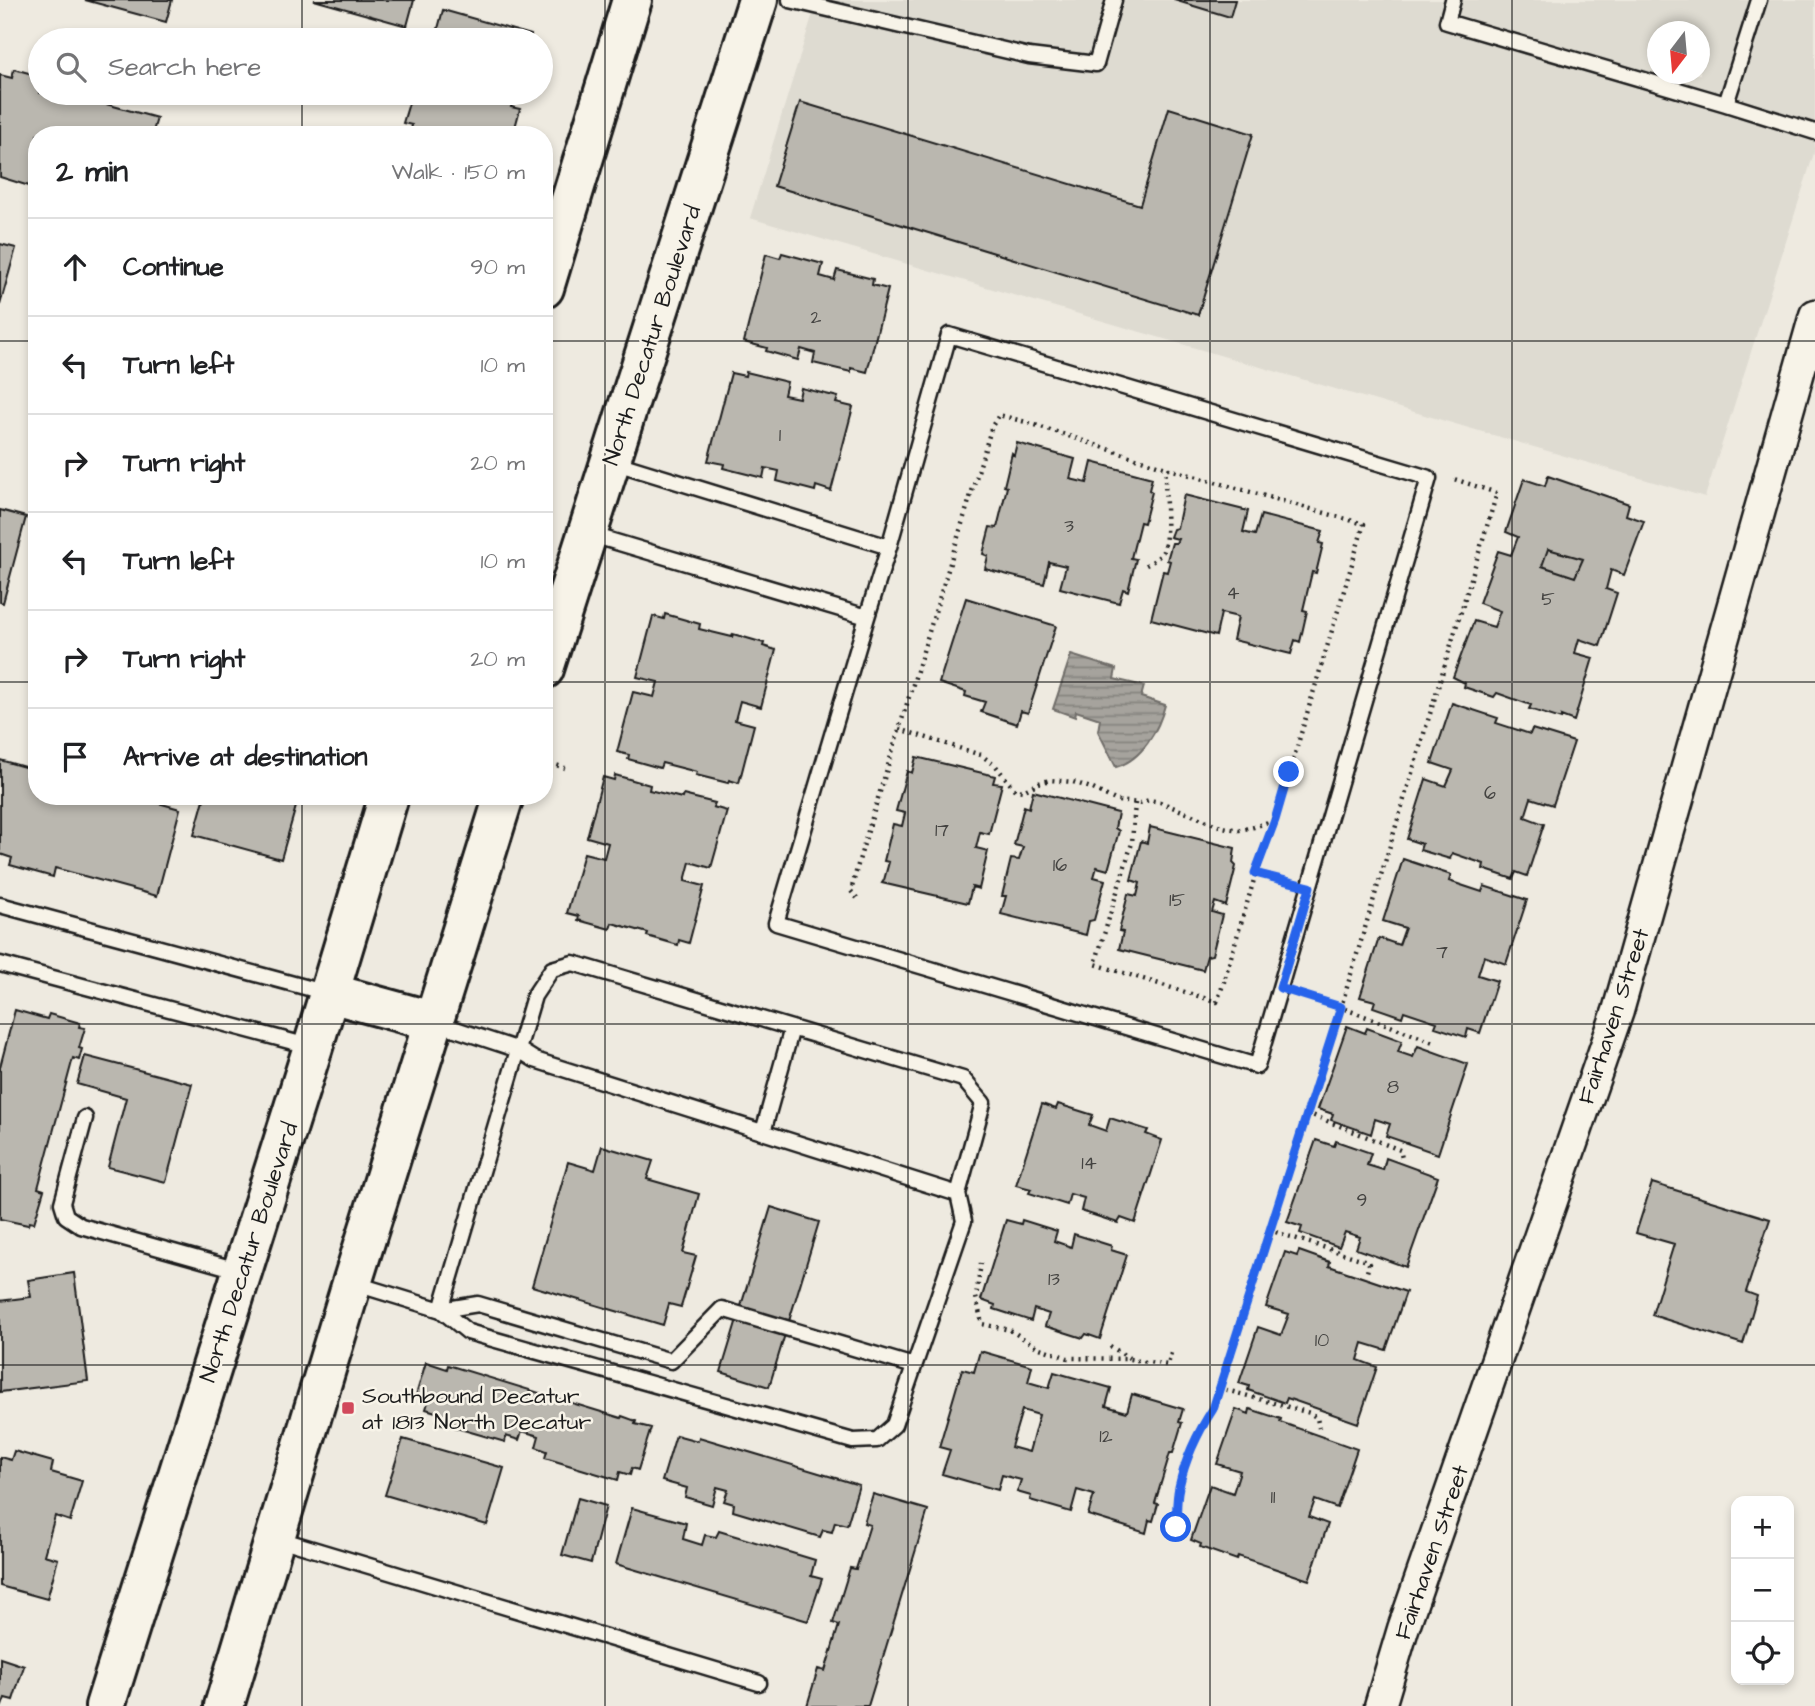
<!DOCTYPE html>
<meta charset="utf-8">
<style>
:root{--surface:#fff;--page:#f6f6f6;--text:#202124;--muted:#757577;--line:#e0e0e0}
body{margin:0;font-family:"Architects Daughter",sans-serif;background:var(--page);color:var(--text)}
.controls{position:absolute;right:21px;bottom:21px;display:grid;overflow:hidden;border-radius:14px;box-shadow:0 4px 10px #0003}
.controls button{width:63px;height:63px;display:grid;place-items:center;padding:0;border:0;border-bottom:2px solid var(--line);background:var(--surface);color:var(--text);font:35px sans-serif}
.compass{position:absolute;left:1647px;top:21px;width:63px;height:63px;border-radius:50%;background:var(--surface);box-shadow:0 4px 10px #0003;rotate:196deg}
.stop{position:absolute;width:21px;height:21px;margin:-16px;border:5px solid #2563eb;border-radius:50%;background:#fff}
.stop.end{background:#2563eb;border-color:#fff;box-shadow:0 2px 7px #0008}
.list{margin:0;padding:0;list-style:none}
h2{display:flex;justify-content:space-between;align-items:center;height:91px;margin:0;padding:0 28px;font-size:30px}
h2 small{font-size:23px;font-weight:400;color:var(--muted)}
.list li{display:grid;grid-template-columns:46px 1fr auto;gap:21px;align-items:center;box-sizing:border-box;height:98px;padding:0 28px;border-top:2px solid var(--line)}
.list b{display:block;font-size:26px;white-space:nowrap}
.list em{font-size:23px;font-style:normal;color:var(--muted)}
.icon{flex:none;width:38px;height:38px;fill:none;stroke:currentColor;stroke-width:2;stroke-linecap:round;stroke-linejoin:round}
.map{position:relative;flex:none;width:1815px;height:1706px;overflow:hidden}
.search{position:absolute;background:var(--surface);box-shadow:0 4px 10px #0003;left:28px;top:28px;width:525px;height:77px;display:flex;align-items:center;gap:18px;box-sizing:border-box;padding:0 24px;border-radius:38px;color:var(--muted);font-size:26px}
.panel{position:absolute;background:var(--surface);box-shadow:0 4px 10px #0003;left:28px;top:126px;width:525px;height:679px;border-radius:28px}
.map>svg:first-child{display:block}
.built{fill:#dedbd1;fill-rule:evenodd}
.water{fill:url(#water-rules);stroke:#6f6d69;stroke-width:2}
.building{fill:#bab7af;stroke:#1c1c1c;stroke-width:2;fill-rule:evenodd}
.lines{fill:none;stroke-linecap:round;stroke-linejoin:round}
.lane-casing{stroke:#1c1c1c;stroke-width:19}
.street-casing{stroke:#1c1c1c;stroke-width:35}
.primary-casing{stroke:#1c1c1c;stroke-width:44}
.path{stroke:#1c1c1c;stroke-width:4.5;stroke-dasharray:2 5;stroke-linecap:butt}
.lane{stroke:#f7f3e8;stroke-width:14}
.street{stroke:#f7f3e8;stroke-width:30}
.primary{stroke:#f7f3e8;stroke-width:38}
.route{stroke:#2563eb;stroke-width:9}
.grid{fill:none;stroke:#1c1c1c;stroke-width:2;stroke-opacity:0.55}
.poi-dot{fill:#d1495b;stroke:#f7f3e8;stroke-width:2.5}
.labels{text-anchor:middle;stroke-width:5;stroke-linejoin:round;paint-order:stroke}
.number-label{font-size:19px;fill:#444341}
.street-label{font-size:23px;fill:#1c1c1c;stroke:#f7f3e8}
.poi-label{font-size:23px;fill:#1c1c1c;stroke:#f7f3e8;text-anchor:start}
</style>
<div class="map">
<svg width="1815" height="1706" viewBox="0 0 1815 1706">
<defs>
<pattern id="water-rules" width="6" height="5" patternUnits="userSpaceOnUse" patternTransform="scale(1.75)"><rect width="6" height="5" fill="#a6a39d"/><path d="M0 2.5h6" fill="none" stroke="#86847f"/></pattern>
</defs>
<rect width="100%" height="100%" fill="#eeeae0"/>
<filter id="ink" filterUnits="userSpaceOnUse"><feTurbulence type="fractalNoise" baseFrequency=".0143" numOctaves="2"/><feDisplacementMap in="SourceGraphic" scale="14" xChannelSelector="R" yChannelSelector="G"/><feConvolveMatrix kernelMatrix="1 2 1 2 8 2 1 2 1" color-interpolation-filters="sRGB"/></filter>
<g filter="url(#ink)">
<path class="built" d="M817,0H1815V150L1705,497L750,218ZM1658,32H1700V74H1658Z"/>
<path class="water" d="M1071,655L1116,669L1114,679L1144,686L1141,697L1165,705C1159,729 1142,760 1116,767L1098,731L1100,719L1076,711L1075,717L1053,709Z"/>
<path class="building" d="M85,0H172L166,22Z
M314,0H414L407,26Z
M1174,0H1235L1230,17Z
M443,10L531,35L530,40H435Z
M14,69L40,76V93H66L157,118L152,135H37V178L32,176L29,186L0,177V75L12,78Z
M412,93H515L511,107L520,109L513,135H410L412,125L403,123Z
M800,102L1140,205L1169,108L1253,134L1198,315L774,186Z
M0,244L16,248L0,305Z
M782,253L823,264L820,276L834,280L837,270L873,279L872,285L888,289L867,372L851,368V372L813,363L815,353L801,349L798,360L766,351L767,348L744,342L766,254L780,258Z
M746,372L787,382L784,395L799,398L801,388L838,397L836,403L853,407L831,491L816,486L815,491L777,481L779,471L765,468L763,478L723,468L724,464L708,461L731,373L745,376Z
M1017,443L1075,459L1070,479L1087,483L1092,462L1152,478L1149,490L1152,492L1144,523L1140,522L1131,558L1136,559L1128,591L1123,589L1119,603L1060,588L1066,566L1049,562L1044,584L985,569L988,556L983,554L990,527L997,528L1007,487L1004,486L1012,453L1014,455Z
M1548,476L1629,504L1626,515L1644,521L1624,575L1611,570L1606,589L1617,593L1600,646L1579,639L1575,653L1593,658L1574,721L1561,716V719L1529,709L1531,705L1497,693L1494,697L1464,687L1465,683L1453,677L1474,621L1494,627L1500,611L1479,603L1498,551L1511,555L1518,537L1506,532L1524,479L1545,486ZM1548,549L1583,559L1575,577L1542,566Z
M1184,495L1248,511L1243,532L1255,535L1261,515L1323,531L1319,543L1323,544L1316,573L1312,572L1303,610L1307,611L1300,642L1295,640L1291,654L1233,640L1238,617L1221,613L1216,636L1151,619L1163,571L1167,572L1170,561L1167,560L1172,543H1176L1178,539L1170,537L1173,529L1177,528Z
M0,510L26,517L3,603L0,602Z
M1548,549L1583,559L1575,577L1542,566Z
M966,598L1056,626L1028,713L1021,711L1017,724L981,712L985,702L965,696L966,692L939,683Z
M665,614L700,624L699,629L732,637L733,634L764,643L763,646L776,650L761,707L740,701L735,720L754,725L739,783L729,780L728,783L696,775L697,772L662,763L660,768L628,759L629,755L617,752L633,692L654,697L658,682L637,677L653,616L664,619Z
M1452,703L1498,718L1496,723L1530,734L1532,729L1574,742L1553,805L1531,798L1525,817L1544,824L1527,876L1516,872L1513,879L1483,869L1484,864L1452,853L1450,859L1420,850L1422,844L1407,839L1426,779L1446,786L1453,770L1432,763Z
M916,757L995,776L993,783L1002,784L989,834L980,832L976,848L988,851L979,889L972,887L968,903L882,883L884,880L889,862L884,861L893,824L902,826L905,813L896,811L907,771L912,773Z
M0,760L35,770L37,765V796H133L180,809L157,896L55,868L53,877L10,865L12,858L0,854Z
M615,775L650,785L649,790L682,798L683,795L715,803L713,807L727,811L711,868L690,862L685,881L704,886L689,943L679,940L678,945L647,936L648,933L612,923L610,929L578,920L579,916L567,913L584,853L604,858L608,843L587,837L603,777L614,780Z
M1033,791L1118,813L1115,828L1119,831L1108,870L1097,867L1094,877L1105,880L1094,920L1089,921L1086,935L1001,914L1006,896H1002L1011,859L1019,860L1023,847L1014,845L1024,806L1029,808Z
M205,796H299L281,859L194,835Z
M1150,827L1235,848L1233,863L1236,866L1226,906L1215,902L1212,912L1222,915L1212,955L1207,956L1203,970L1119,949L1123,932L1119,931L1128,894L1137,896L1140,883L1131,880L1141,841L1147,843Z
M1403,859L1451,875L1449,881L1482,892L1484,886L1527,900L1506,964L1484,956L1478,975L1497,981L1480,1033L1468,1029L1466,1037L1435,1027L1437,1022L1404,1011L1402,1017L1373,1007L1375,1001L1360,997L1379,938L1399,945L1405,928L1383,921Z
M15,1010L47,1019L49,1014L80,1023L79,1027L85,1028L79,1048L82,1049L79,1060L73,1058L38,1188L44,1190L34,1223L29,1222L28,1225L0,1219V1067Z
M1347,1026L1365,1033L1367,1028L1402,1041L1398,1052L1413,1057L1418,1046L1468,1064L1438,1154L1386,1136L1390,1124L1375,1119L1371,1134L1331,1120L1333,1114L1318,1109Z
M85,1056L192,1084L166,1182L108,1167L126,1098L77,1084Z
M1042,1104L1056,1109L1058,1104L1093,1115L1089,1125L1106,1131L1110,1118L1148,1130L1146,1134L1162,1140L1135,1223L1121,1218L1118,1223L1081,1211L1084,1198L1070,1194L1067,1205L1029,1193L1031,1189L1016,1185Z
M1316,1140L1334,1146L1336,1141L1371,1153L1367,1165L1383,1170L1386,1158L1438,1177L1406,1267L1356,1249L1360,1237L1345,1232L1339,1247L1300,1233L1302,1227L1287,1222Z
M602,1146L653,1161L647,1179L699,1194L683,1253L696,1256L681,1307L669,1304L663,1325L532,1286L568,1162L595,1170Z
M1652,1183L1770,1219L1746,1292L1757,1296L1743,1344L1652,1315L1674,1244L1636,1233Z
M771,1207L819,1222L769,1387L721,1372Z
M1006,1220L1021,1224L1022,1220L1057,1231L1054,1241L1071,1247L1074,1234L1112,1246L1111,1250L1127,1255L1100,1339L1086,1334L1083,1338L1045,1326L1049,1314L1034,1309L1031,1321L994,1309L995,1305L981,1300Z
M1299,1251L1330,1262L1329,1266L1406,1292L1386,1350L1363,1343L1358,1360L1377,1367L1358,1423L1287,1398L1285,1403L1248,1390L1249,1386L1239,1383L1258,1327L1281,1335L1289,1314L1266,1307L1285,1252L1297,1256Z
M74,1273L88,1381L0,1392V1301L31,1297L28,1280Z
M980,1351L1032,1366L1028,1382L1049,1388L1054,1372L1111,1388L1106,1406L1127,1412L1132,1394L1183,1409L1179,1422L1182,1423L1173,1453H1170L1155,1503L1158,1504L1153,1521L1149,1520L1146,1533L1088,1515L1094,1495L1077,1490L1071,1512L1030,1500L1031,1496L1017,1492L1021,1480L1002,1475L998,1490L942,1474L950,1450L939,1447L962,1369L974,1372ZM1022,1410L1039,1415L1029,1452L1011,1447Z
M426,1362L447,1369L448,1365L621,1418L622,1416L636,1421L635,1424L651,1428L638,1470L632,1468L630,1475L620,1472L618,1480L545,1458L547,1451L536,1447L539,1436L522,1431L519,1440L506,1436L505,1442L436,1422L439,1413L426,1409L429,1399L416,1395Z
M1236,1409L1249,1414L1250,1409L1281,1419L1280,1422L1357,1449L1337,1508L1315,1500L1309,1517L1328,1524L1309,1580L1238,1556L1237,1560L1200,1547L1201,1544L1191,1540L1210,1485L1233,1493L1240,1471L1217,1464Z
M676,1435L698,1441L699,1437L859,1485L847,1525L835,1522L832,1532L823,1530L820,1537L733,1511L734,1504L724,1501L728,1490L717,1487L712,1505L685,1497L687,1488L662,1481Z
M403,1439L504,1468L487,1525L385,1495Z
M14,1451L53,1462L51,1472L82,1481L70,1521L55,1516L44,1555L58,1559L47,1599L0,1586V1457L11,1460Z
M873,1494L928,1510L868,1706H807L818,1669L825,1671L839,1625L833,1623L850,1568L856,1569L870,1525L864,1523Z
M578,1498L606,1506L591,1563L562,1555Z
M632,1508L686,1523L683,1539L702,1545L705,1535L716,1537L719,1531L815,1560L811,1576L822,1579L808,1621L616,1564Z
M0,1658L24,1666L13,1700L5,1698L2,1706H0Z"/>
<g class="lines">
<defs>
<path id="lane" d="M790,0L1029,56L1096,64L1114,0
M1453,0L1447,22L1726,104L1759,0
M1726,104L1815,132
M949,335L1429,478L1257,1066L776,923L867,617L889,547Z
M613,462L889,547
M589,534L867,617
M0,905L327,993
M0,964L312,1047
M85,1118L62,1203L66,1216L81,1226L241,1271
M763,1132L792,1028
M353,1283L441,1310L468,1332L853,1441L877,1440L894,1425L964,1221L958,1194L535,1060L519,1050L434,1022
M441,1310L534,996L552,969L573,963L963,1079L983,1103L958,1194
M441,1310L478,1304L671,1361L722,1309L914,1366
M276,1538L759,1683"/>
<path id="street" d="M1380,1706L1403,1629L1618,1011L1815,315"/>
<path id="primary" d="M544,288L632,0
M544,669L758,0
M330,993L432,1021
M105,1706L313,1047L389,796
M224,1706L352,1283L504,796"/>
</defs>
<use href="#lane" class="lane-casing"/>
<use href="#street" class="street-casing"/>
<use href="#primary" class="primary-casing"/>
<path class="path" d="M1146,565C1152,562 1159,558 1163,551C1169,537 1165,495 1165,478L1166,472L1169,469L1364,524L1275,820L1256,873L1285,881
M899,729L981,755L996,766L1015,790L1023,791L1039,783L1050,780L1073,782L1091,788L1117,801L1140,803L1149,800L1160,802L1222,827L1239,830L1254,827L1274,820
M544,761L565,768
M1135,803L1132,843L1095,964L1217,1002L1226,976
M857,898L851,891L860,857L992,426L999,415L1026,422L1169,469
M1225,977L1256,873
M1305,996C1349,1009 1392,1027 1436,1043
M1307,1113L1400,1150L1402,1158
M1269,1230L1367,1261L1369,1264L1366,1276
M981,1263L976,1297L982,1324L1010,1330L1037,1347L1068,1358L1129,1359L1168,1365L1171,1353
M1110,1346L1129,1358
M1219,1388L1310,1413L1317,1418L1319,1428
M1176,1527C1177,1513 1176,1500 1179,1487C1185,1460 1198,1432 1213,1409L1341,1007L1497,493L1454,479"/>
<use href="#lane" class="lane"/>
<use href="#street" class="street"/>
<use href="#primary" class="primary"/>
</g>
</g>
<g class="lines" filter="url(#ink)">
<path class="route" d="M1176,1527C1177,1513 1176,1500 1179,1487C1185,1460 1198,1432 1213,1409L1341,1007L1280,988L1310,887L1255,873L1275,820L1289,772"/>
</g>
<path class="grid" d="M302,0V40M605,0V1706M908,0V1706M1210,0V1706M1512,0V1706M302,93V135M0,341H37M544,341H1815M0,682H37M544,682H1815M302,796V1706M0,1024H1815M0,1365H1815"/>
<rect class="poi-dot" x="341" y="1401" width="14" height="14" rx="3.5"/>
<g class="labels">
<g class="number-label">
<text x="816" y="323">2</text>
<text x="780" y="441">1</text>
<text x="1069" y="532">3</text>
<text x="1233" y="599">4</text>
<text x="1548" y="605">5</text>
<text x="1490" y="799">6</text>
<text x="942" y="836">17</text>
<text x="1060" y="871">16</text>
<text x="1177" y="906">15</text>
<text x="1442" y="958">7</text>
<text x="1393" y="1093">8</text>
<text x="1089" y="1169">14</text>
<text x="1362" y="1206">9</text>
<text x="1054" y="1285">13</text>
<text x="1322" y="1346">10</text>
<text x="1106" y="1442">12</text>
<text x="1273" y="1503">11</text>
</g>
<g class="street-label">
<text transform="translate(651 335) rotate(-72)" y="8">North Decatur Boulevard</text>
<text transform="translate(1613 1016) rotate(-72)" y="8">Fairhaven Street</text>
<text transform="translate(248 1252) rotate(-72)" y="8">North Decatur Boulevard</text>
<text transform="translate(1431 1552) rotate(-71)" y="8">Fairhaven Street</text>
</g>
<g class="poi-label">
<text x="362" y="1403">Southbound Decatur<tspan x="362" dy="26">at 1813 North Decatur</tspan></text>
</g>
</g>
</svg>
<div class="controls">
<button>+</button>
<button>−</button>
<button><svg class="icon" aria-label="locate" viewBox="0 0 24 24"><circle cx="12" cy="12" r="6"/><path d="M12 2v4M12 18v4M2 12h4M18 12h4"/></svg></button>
</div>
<svg class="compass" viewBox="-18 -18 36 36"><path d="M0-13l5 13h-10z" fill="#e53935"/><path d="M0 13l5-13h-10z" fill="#757577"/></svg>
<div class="stop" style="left:1176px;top:1527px"></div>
<div class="stop end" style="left:1289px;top:772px"></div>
<div class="search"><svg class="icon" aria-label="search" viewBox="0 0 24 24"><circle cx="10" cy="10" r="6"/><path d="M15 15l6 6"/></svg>Search here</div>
<section class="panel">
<h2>2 min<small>Walk · 150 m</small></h2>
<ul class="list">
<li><svg class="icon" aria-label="ahead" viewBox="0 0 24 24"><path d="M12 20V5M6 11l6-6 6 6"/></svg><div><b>Continue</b></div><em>90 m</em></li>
<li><svg class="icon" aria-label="left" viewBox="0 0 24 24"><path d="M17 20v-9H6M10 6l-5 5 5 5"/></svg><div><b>Turn left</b></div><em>10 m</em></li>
<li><svg class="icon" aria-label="right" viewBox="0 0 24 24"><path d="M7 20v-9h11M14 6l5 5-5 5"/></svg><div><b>Turn right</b></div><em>20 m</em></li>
<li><svg class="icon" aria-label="left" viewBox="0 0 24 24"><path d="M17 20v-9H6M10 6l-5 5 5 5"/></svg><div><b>Turn left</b></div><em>10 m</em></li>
<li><svg class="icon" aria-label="right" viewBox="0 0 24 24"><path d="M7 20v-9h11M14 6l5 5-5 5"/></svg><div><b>Turn right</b></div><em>20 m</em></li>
<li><svg class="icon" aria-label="arrive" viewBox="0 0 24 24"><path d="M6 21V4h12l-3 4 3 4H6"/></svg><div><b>Arrive at destination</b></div></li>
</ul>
</section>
</div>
